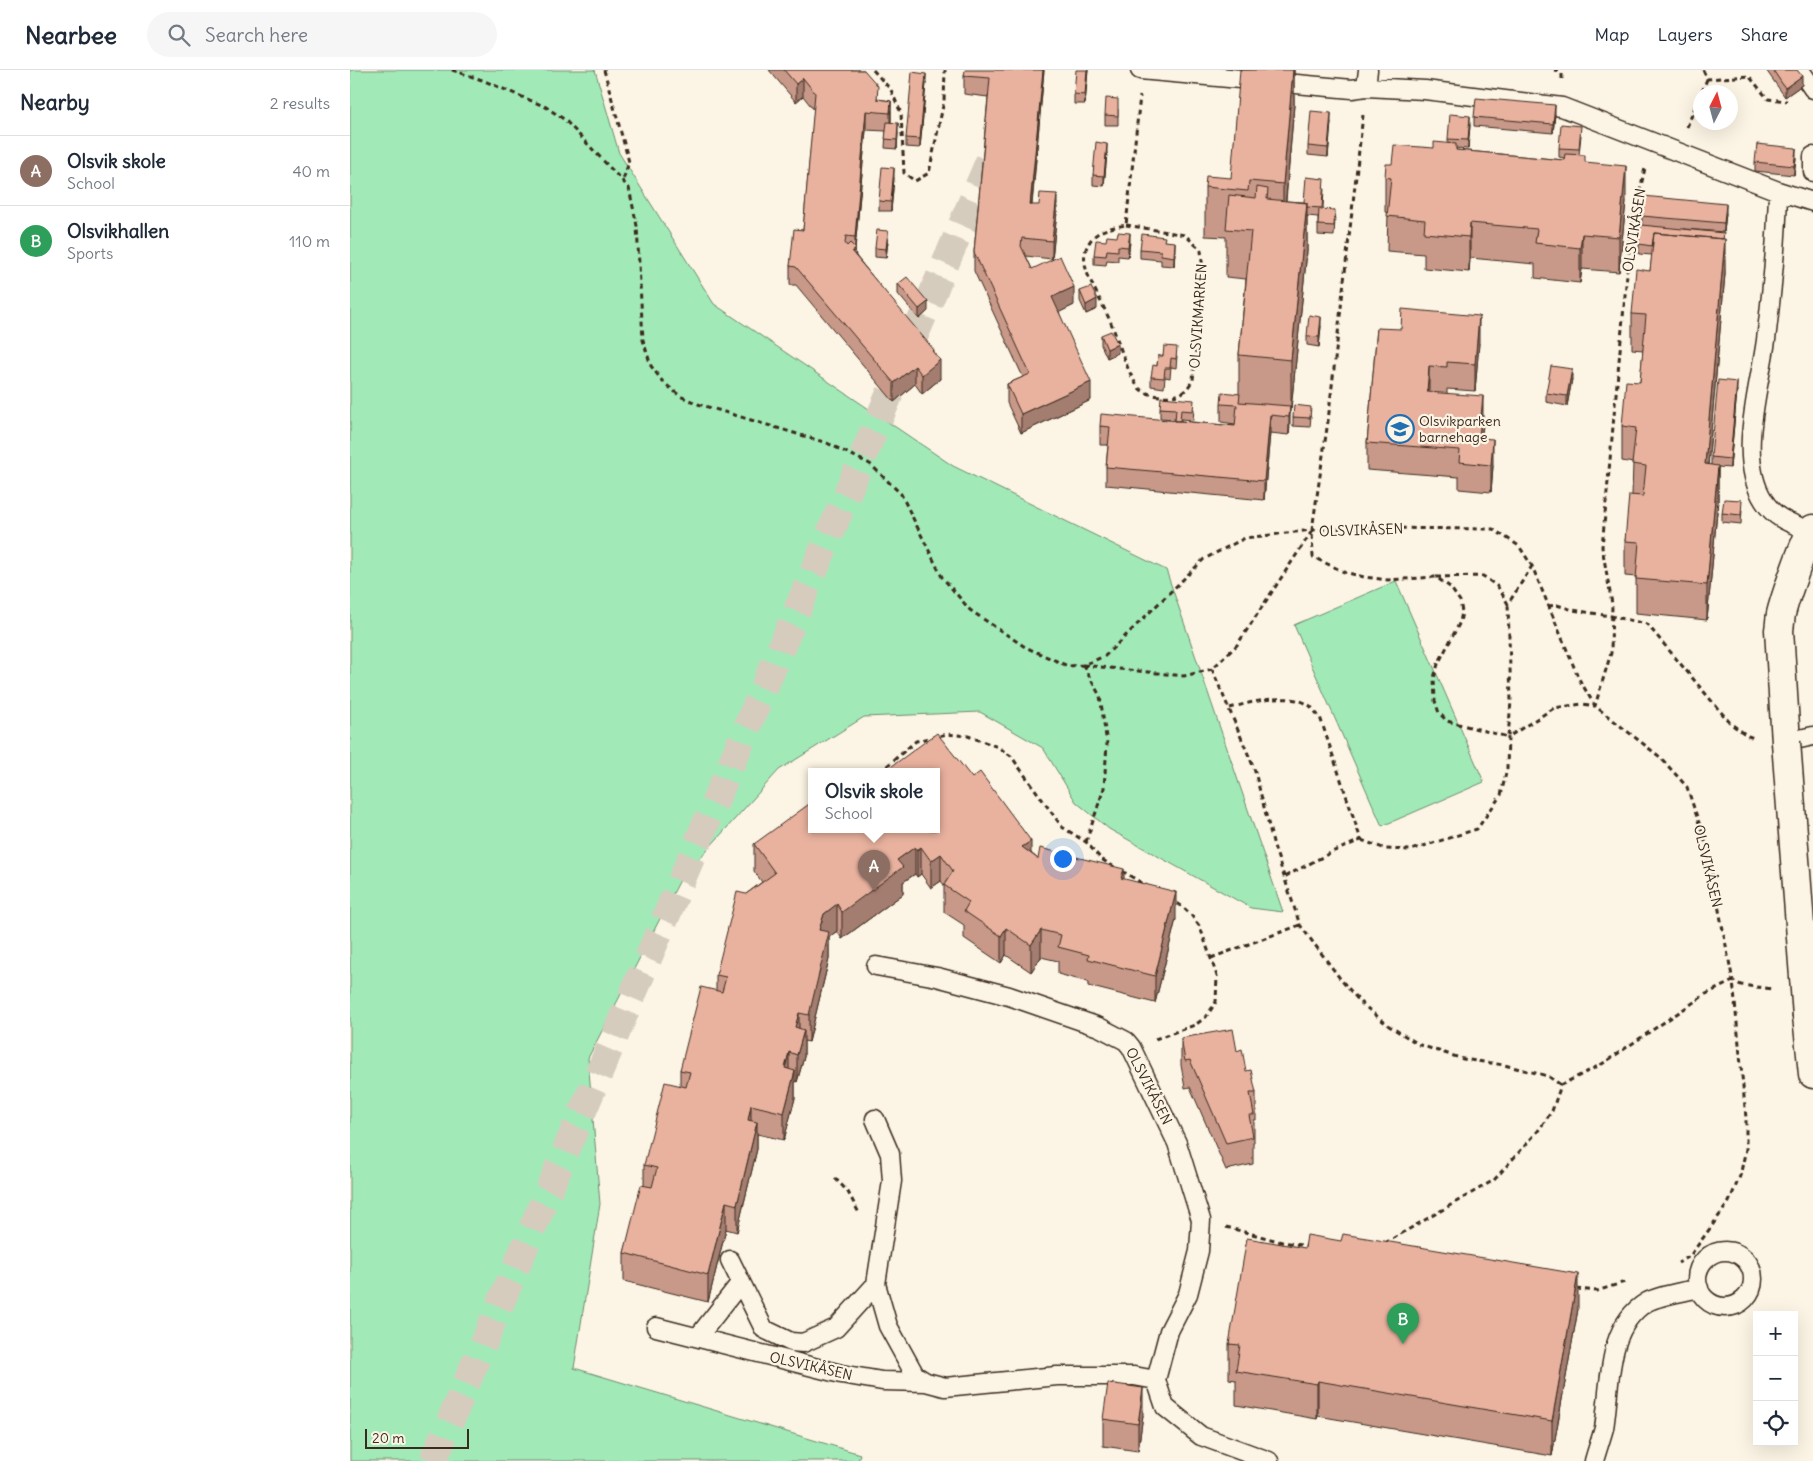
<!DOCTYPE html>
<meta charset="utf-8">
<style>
:root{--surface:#fff;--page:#f6f6f7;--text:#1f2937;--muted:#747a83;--line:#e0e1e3;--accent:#b45309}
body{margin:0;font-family:Delius,sans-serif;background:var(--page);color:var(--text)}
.controls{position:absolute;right:15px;bottom:15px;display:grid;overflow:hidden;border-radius:0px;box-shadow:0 5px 20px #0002}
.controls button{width:45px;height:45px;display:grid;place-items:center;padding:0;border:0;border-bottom:1px solid var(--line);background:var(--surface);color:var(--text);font:25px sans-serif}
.compass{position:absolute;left:1343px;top:15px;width:45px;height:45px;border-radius:50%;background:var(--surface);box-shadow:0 5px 20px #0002;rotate:6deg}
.scale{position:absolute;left:15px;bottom:12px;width:104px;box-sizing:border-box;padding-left:5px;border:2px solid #3b2a1e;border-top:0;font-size:14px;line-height:18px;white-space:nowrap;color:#3b2a1e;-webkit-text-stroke:4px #fcf5e5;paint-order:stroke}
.you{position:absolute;left:712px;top:788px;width:18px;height:18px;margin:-12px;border:4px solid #fff;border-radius:50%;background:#1a73e8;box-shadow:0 0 0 8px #1a73e833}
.badge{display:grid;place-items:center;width:32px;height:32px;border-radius:50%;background:var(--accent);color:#fff;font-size:16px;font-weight:700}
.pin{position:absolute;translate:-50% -41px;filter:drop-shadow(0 1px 2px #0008)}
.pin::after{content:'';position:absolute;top:26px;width:18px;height:15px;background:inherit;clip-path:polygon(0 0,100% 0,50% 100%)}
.popup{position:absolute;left:458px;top:698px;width:132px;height:65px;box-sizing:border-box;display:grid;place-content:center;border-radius:0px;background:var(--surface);filter:drop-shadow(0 1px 4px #0005);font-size:16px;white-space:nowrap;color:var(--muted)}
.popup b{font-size:19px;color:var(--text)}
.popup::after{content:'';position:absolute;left:50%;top:100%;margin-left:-10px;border:10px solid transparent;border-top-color:var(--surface)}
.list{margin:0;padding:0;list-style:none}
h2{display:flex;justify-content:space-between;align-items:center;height:65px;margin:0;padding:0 20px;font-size:21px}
h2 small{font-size:16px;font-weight:400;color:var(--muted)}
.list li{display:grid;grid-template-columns:32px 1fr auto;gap:15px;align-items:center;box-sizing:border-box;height:70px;padding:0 20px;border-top:1px solid var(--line)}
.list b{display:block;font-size:19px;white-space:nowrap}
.list p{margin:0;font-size:16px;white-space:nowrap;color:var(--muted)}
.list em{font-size:16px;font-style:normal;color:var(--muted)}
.icon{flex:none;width:28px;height:28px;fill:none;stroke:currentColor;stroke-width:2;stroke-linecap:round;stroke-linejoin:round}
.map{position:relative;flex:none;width:1463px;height:1391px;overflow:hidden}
header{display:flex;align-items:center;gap:30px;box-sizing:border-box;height:70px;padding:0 25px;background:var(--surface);border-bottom:1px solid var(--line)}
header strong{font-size:24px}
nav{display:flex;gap:28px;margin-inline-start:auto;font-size:18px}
.search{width:350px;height:45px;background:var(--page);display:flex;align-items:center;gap:12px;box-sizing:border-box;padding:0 18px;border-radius:28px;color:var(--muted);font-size:19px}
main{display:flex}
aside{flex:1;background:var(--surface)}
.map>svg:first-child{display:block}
.green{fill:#a1eab8;stroke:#6e8a6b}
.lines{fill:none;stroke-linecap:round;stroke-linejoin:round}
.primary-tunnel{stroke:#d5ccbd;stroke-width:28;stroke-dasharray:28 14;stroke-linecap:butt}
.service-casing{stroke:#3b2a1e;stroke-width:21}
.tertiary-casing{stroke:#3b2a1e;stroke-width:31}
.path{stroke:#3b2a1e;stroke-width:3;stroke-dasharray:5 4;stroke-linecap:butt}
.service{stroke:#fcf5e5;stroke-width:18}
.tertiary{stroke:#fcf5e5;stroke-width:28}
.tertiary-bridge-casing{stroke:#3b2a1e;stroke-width:31;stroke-linecap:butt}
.tertiary-bridge{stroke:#fcf5e5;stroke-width:28}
.wall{fill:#c89989;stroke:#3b2a1e}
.shaded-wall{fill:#a37d6f;stroke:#3b2a1e}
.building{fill:#e9b29f;stroke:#3b2a1e}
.labels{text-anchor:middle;stroke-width:4.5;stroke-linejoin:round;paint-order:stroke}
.street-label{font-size:14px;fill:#3b2a1e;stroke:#fcf5e5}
.poi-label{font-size:14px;fill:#3b2a1e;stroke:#fcf5e5;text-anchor:start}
</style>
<header>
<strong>Nearbee</strong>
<div class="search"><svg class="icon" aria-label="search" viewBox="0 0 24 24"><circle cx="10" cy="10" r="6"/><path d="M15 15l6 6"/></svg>Search here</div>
<nav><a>Map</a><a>Layers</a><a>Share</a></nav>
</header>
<main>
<aside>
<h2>Nearby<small>2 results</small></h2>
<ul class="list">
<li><span class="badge" style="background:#8d6e63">A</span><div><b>Olsvik skole</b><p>School</p></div><em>40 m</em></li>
<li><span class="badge" style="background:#2e9e5b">B</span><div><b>Olsvikhallen</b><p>Sports</p></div><em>110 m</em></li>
</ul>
</aside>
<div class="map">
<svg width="1463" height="1391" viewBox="0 0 1463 1391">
<rect width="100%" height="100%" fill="#fcf5e5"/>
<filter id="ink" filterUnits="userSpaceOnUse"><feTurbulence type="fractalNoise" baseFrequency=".02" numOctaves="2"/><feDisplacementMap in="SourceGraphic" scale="10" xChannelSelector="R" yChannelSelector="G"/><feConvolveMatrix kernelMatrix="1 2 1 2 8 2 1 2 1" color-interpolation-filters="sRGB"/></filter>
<g filter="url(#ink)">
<path class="green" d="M0,0H245L269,83L364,234L603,396L816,500L933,842L901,838L759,759L726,732L693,678L630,642L514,647L429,700L330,810L238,988L250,1134L224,1298L510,1384L508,1391H0Z
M1046,511L1134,712L1032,756L944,555Z"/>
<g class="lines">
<path class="primary-tunnel" d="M83,1391L644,80"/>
<defs>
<path id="service" d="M790,0L1002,19L1016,17L1075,20L1212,37L1428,121L1463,132
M1450,0L1463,19
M1016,17L1018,0
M1463,86V102
M1428,121C1427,171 1422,220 1416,270C1410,317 1386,388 1414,431C1426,450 1441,453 1460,461
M1436,672L1463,666
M526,896L587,907L659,926L749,957L776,971L781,977L827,1073L851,1150L849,1181L838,1224L819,1261L806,1310L815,1337L851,1366L919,1391
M525,1049L540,1084L542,1111L526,1214L538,1256L565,1305L576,1312L595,1317L707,1306H784L806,1310
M1347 1209a28 28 0 1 1 56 0a28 28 0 1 1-56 0Z
M380,1190L414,1259L441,1272L453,1273L486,1258L526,1214
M306,1257L491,1304L532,1311L576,1312
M348,1267L391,1212
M1244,1391C1247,1380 1251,1369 1254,1358C1261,1317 1255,1257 1297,1232C1310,1225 1334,1222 1349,1218"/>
<path id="tertiary" d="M1436,672L1429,560C1430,555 1430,549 1431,544C1434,531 1456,466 1463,459
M1457,946L1463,1004"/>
</defs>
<use href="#service" class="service-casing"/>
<use href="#tertiary" class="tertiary-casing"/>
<path class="path" d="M102,0L132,10L196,37L215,50L279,118L287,156L293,270L301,296L313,312L330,326L348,334L477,373L520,394L551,424L592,507L620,540L675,577L718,596L733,595L755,586L854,489L895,468L962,460L1014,458L1143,459L1169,476L1182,496L1229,609L1245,636L1310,687L1337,717L1356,774L1383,911L1391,915L1423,919
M254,0L279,92L273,110
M523,0L541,20L551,43L554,103L565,111L579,103L594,31L595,0
M1204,0L1212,1
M1353,0L1357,9L1399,6L1418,29L1437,31
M1212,9V0
M1352,22L1357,9
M1013,45L978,351L962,460L963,487L994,502L1014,507L1038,510L1086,507L1100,517L1110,531L1112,542L1110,552L1088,594L1084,608L1085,631L1089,643L1097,651L1158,667L1161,631L1158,534
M1337,57L1350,25
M776,155L835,165L851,180L853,203L843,310C839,316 835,323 827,325C817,328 798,326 790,319C779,309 768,269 761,253C754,237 745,221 738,205C735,197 733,187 736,179C743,160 759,158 776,155L790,26
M962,461L887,575L862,599L904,698L924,776L950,855L992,911L1011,933L1039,956L1070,975L1113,989L1154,995L1198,1006L1211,1015
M1086,507L1133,506L1148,517L1158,534L1182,496
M1198,536L1207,535L1223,540L1261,546L1297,554L1381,654L1398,666L1404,668
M733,595L750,626L757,674L754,718L736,772
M733,595L834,606L862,599
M880,638C901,632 939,622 959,635C963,638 966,644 970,647L1011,770L982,782L934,807
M530,702L566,671L597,664L618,666L648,677L661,686L712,757L736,772L751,789L766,798
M1011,770L1036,779L1061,780L1127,759L1151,725L1157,698L1158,667L1204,638L1232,634L1245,636L1261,583L1262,534L1252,477L1281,160L1295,98
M772,801L797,816
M861,888L950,855
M805,969L845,955L856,947L866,932L867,906L850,857L842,846L833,837L824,831
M485,1108L498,1122L509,1143
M876,1157L932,1172L958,1176
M1035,1173L1144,1110L1188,1061L1202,1041L1211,1015L1252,994L1356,924L1383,911L1396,1048V1079L1390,1106L1379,1132L1340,1186L1328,1193
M1226,1219L1247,1221L1278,1211"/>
<use href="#service" class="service"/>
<use href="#tertiary" class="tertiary"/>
<defs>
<path id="tertiary-bridge" d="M1436,672L1457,946"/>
</defs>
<use href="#tertiary-bridge" class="tertiary-bridge-casing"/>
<use href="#tertiary-bridge" class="tertiary-bridge"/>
</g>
<path class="wall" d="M419,0H514L528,29L541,31V53L548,63L547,79L535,78L536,61L516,60L505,179L506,186L584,283L590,309L572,324L565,314L544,332L446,215H440V196L453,160L464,40L453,26L446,32Z
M694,0L682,135L707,142L702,189L676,186L682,199L724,235L709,242L741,330L671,363L657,333V314L673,307L624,201V182L638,27L614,24V6Z
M738,0L735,34H724V24Z
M944,0V35L936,131L954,132L974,118L973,139L985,149L984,166L968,165V147L957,146V181L941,339L940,338L939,365L920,363L914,430L756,415V397L758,375H750V356L825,351V349L810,348V338L844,339L843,350L831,349V351L885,356V354L871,352V334L889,324V285L896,209L876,207V167L855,166V117L881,108Z
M1416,0H1447L1452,15L1435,27Z
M576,13L570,78L556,77V68Z
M768,39V55H755V45Z
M1205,44L1203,63L1124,56V47Z
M981,52L978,87L958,85V76Z
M1120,55L1118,79L1106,78V80L1214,90V88L1209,87V78L1231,65L1229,85L1235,92L1276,131L1269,202L1232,199L1230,213L1185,208V194L1120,188L1119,202L1074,198V184L1037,181L1038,143L1035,142V107L1042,94L1098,73V69Z
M757,83L754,116L743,115V105Z
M1446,88L1444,105L1405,101V92Z
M544,108L541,141H529V131Z
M1376,143L1374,162L1334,159L1374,169L1375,204L1358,395H1361V387L1387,321L1380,398L1368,397V431L1357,550L1286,543V507L1275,506V471L1282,425L1283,393L1272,391V356L1290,312L1293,280L1282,279V244L1300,201L1302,185L1289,184V174L1292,155V146Z
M538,171L536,188L525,187V178Z
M756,171L780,172L778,187L768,186V191L757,190L756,195L744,194V185Z
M815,171L825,182L824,196L811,195V190L790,188V179Z
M548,214L578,241L569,249L548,224Z
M730,221L747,239L736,244L730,231Z
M971,256L969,277L957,275V266Z
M1027,258L1129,273L1125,321L1097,319V323L1133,353L1132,368L1143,396L1141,422L1109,419V407L1017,400V373Z
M751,265L768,283L757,288L751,275Z
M808,286H827L826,298L821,297L820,308L815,307L814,318L801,316V307L807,296Z
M1222,309L1217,336L1196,332V323Z
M961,346L960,357L943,356V347Z
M1392,440L1391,454L1372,452V443Z
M622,708L681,783L688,789L774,809L826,849L805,933L738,916V912L708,904V891L691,887L681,902L656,885L651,893L614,868V855L594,842V815L591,811L581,818L571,804L567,807L565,804L553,812V824L492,869L487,861L479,867V889L459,972L454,971V987L447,1012L445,1011V1028L434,1070L407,1064V1079L387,1162L376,1159L358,1232L274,1211V1183L294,1115V1095L330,1016V1000L366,921V905L396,824L412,812L404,801V774L462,760Z
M831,968L896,1001L906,1023V1050H904V1072H903V1094L876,1100L840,1017L835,1018L831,995Z
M1228,1239L1202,1386L968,1346L967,1349L886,1335V1310L879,1309V1274Z
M793,1345L788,1381L753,1376V1349Z"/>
<path class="shaded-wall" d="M693,0H694L680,153V135Z
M737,0H738L735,34V25Z
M943,0H944V35L933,162V114Z
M576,4V13L570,78V69Z
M1452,6V15L1435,27V18Z
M453,8V26L446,32V14Z
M541,31V49L540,62V43Z
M1205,35V44L1203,63V54Z
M516,41V60L505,179L506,198L502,182L505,180V167Z
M981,43V52L978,87V78Z
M1120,46V55L1118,79V70Z
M548,53V63L547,79V70Z
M757,74V83L754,116V106Z
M1446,78V88L1444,105V96Z
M1276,96V131L1269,202V167Z
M544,98V108L541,141V132Z
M707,124V142L702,189V171Z
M957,133V181L941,339V290Z
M1376,134V143L1374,162V153Z
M1120,153V188L1119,202V167Z
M538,161V171L536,188V179Z
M780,163V172L778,187V177Z
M1232,164V199L1230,213V178Z
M1375,169V204L1355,429V394Z
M825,172V182L824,196V187Z
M724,217V235L702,246V227Z
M747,229V239L736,244V235Z
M578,232V241L569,249V239Z
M1129,246V273L1125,321V294Z
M971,247V256L969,277V267Z
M768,274V283L757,288V279Z
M584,280V295L590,290V309L572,324V305L582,281Z
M565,296V314L544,332V313Z
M1079,296V323L1077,322Z
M1222,299V309L1217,336V326Z
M741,312V330L671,363V344Z
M1387,312V321L1380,398V389Z
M1133,326V353L1129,395V368Z
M940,336V355L939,365V347Z
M920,345V363L914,430V411Z
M1143,369V396L1141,422V395Z
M1368,396V431L1357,550V515Z
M681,771V798L672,777Z
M565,777V804L553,812V824L492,869V842L547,790Z
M571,777V804L567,807V780Z
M591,784V811L581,818V791Z
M774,799V826L771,808Z
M826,822V849L805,933V906Z
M487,834V861L479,867V889L459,972V945L469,860L474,844Z
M656,858V885L651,893V866Z
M691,860V887L681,902V875Z
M449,943V970L445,985V957Z
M454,960V987L447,1012V985Z
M439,982V1010L435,998Z
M445,1001V1028L434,1070V1043Z
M401,1035V1062L398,1050Z
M407,1052V1079L387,1162V1135Z
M376,1132V1159L358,1232V1205Z
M1228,1204V1239L1202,1386V1351Z
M968,1311V1346L967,1349V1314Z
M793,1318V1345L788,1381V1354Z"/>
<path class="building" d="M434,0H514L528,16L527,29L541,31L540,43L516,41L505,167L496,166L495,173L497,176L500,173L506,179L502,182L584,280L582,281L590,290L572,305L565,296L544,313L446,197L440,196L444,159L453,160L465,23L453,8L446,14Z
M615,0H693L680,135H689L690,123L707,124L702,171L672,168L671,176L682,199L710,186L724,217L702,227L741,312L671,344L657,314L680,304L624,182L640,8L614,6Z
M726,0H737L735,25L724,24Z
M890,0H943L933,114L899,111L898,121L855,117L856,106L881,108Z
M1423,0H1447L1452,6L1435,18Z
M562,2L576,4L570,69L556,68Z
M756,28L768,29V46L755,45Z
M1126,28L1205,35L1203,54L1124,47Z
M961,41L981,43L978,78L958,76Z
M1100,44L1120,46L1118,70L1098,69Z
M537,52L548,53L547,70L535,69Z
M1211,54L1231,56L1229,79L1209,78Z
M746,72L757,74L754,106L743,105Z
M1084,72L1106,74V80L1214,90L1215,84L1235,85V92L1276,96L1269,167L1232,164L1230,178L1185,173L1187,159L1120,153L1119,167L1074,163L1075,150L1037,146L1041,108L1035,107L1036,94H1042L1044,75L1084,78Z
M1407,74L1446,78L1444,96L1405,92Z
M532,97L544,98L541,132L529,131Z
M956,107L974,109L972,138L957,137V133L954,132Z
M907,117L918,119L917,129L957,133L941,290L889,285L901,161L876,159L879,125L906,128Z
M1293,126L1376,134L1374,153L1292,146Z
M969,139L985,140L984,156L968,155Z
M1291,155L1374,163L1373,169L1304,163L1302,176L1289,174Z
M527,160L538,161L536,179L525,178Z
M768,162L780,163L778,177L768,176V181L757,180L756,186L744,185L746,170L756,171L757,166L767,167Z
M1304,163L1375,169L1355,394L1368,396L1357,515L1286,509L1289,472L1275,471L1279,425L1293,426L1296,396L1282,394L1286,358L1272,356L1276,311L1290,312L1296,245L1282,244L1286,199L1300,201Z
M792,164L815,167L814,171L825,172L824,187L811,185V181L790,179Z
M557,207L578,232L569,239L548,214Z
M741,217L747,229L736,235L730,221Z
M1052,239L1129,246L1125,294L1097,292V297L1079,296L1077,322L1133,326L1129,368L1143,369L1141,395L1109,392L1110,380L1017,373L1027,258L1051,259Z
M959,245L971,247L969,267L957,266Z
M761,261L768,274L757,279L751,265Z
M814,276L827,277L826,289L821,288L820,298H815L814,308L801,307L803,295L807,296L808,286H813Z
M1201,296L1222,299L1217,326L1196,323Z
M1368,310L1387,312L1380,389L1361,387Z
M872,322L890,324L889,332L940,336L939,347L920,345L914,411L756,397L760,357L750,356L751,344L885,356L887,335L871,334Z
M811,327L844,330L843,341L831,340L830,351H825L826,339L810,338Z
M944,335L961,337L960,348L943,347Z
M1374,429L1392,430L1391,445L1372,443Z
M587,663L622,708L630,702L681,771L672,777L688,789L690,778L774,799L771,808L826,822L805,906L738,889L739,885L708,877L711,865L691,860L681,875L656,858L651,866L614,841L619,832L594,815L603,801L591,784L581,791L571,777L567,780L565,777L547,790L553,797L492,842L487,834L474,844L469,860L479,862L459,945L449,943L445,957L454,960L447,985L439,982L435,998L445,1001L434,1043L401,1035L398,1050L407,1052L387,1135L376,1132L358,1205L274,1183L291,1115L302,1117L307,1098L294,1095L315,1012L336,1017L340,1002L330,1000L351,917L372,922L376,907L366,905L387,822L396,824L425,803L404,774L462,732V760H586V702H534Z
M883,959L887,981L892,979L896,1001L901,1000L906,1023H900L904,1045H899L903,1067L876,1073L840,990L835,991L831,968Z
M993,1164L1228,1204L1202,1351L968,1311L967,1314L886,1301L890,1275L879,1274L897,1168L955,1178L957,1165L991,1171Z
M758,1313L793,1318L788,1354L753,1349Z"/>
</g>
<defs>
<symbol id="school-ring" viewBox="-11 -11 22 22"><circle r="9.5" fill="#fcf5e5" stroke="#1f6fb2" stroke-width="1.5"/><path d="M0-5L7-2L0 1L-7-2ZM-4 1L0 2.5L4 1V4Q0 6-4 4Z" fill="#1f6fb2"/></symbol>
</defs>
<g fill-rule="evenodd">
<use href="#school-ring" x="1034" y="343" width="32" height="32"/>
</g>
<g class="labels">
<g class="street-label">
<text transform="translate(1284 160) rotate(-81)" y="5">OLSVIKÅSEN</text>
<text transform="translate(848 246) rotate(-86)" y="5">OLSVIKMARKEN</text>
<text transform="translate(1011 460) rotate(-2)" y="5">OLSVIKÅSEN</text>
<text transform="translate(1358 796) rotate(77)" y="5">OLSVIKÅSEN</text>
<text transform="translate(799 1016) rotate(63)" y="5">OLSVIKÅSEN</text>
<text transform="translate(461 1296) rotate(13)" y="5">OLSVIKÅSEN</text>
</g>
<g class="poi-label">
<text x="1069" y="356">Olsvikparken<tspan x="1069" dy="16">barnehage</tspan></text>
</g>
</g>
</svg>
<div class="controls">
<button>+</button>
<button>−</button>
<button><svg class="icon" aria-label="locate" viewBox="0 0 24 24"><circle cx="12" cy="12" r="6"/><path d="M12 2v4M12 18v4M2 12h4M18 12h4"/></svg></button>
</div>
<svg class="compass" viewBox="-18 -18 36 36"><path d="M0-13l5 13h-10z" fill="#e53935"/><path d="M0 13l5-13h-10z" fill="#747a83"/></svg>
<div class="scale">20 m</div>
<div class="you"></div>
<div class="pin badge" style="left:524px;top:821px;background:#8d6e63">A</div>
<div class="popup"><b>Olsvik skole</b>School</div>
<div class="pin badge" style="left:1053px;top:1274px;background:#2e9e5b">B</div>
</div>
</main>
